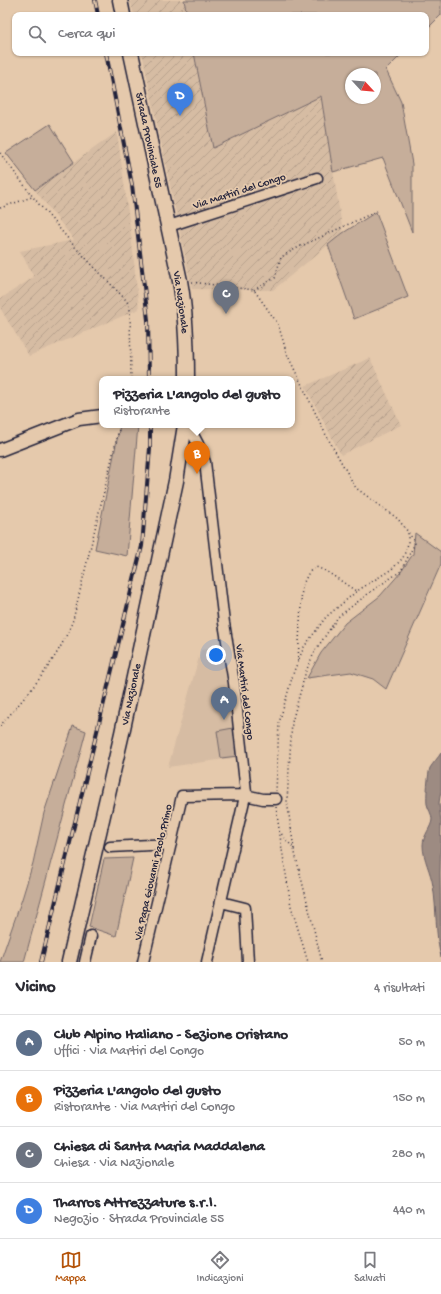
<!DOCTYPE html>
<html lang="it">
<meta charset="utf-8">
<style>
:root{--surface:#fff;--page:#f7f7f7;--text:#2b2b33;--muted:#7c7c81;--line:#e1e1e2;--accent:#b45309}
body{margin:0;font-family:"Gochi Hand",sans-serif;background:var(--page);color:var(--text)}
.compass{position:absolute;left:345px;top:68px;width:36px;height:36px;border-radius:50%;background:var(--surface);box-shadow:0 1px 3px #0004;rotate:116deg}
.you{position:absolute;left:216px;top:655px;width:14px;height:14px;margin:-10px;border:3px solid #fff;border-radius:50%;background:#1a73e8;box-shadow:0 0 0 6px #1a73e833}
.badge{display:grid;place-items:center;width:26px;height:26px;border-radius:50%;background:var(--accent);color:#fff;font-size:13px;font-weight:700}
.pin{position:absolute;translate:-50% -33px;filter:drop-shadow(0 1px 2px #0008)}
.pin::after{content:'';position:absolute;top:21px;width:14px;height:12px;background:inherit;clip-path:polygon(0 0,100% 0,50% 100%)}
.popup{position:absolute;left:99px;top:376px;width:196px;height:52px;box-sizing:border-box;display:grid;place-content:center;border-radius:8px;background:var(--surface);filter:drop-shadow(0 1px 3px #0005);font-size:13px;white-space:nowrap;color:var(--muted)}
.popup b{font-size:15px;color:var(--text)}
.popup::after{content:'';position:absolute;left:50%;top:100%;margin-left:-8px;border:8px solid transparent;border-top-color:var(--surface)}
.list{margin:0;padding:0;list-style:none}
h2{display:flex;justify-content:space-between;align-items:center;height:52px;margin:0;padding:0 16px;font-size:17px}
h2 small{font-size:13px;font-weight:400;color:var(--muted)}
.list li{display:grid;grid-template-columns:26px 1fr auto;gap:12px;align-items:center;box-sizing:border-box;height:56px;padding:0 16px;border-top:1px solid var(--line)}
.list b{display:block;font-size:15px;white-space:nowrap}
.list p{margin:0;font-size:13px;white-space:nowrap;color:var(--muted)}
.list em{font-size:13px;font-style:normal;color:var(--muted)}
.icon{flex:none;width:22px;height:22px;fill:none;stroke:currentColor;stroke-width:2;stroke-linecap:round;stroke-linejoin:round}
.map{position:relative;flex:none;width:441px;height:962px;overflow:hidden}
.search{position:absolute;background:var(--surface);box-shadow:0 1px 3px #0004;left:12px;right:12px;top:12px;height:44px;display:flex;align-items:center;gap:10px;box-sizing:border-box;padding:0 14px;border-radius:8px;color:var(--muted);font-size:15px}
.sheet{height:276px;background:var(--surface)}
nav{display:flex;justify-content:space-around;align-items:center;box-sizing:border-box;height:56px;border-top:1px solid var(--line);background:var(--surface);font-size:11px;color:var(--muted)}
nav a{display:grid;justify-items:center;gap:2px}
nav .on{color:var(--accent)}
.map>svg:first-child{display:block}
.built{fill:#d6bca3}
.industrial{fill:url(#industrial-furrows)}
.green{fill:#c6ae9a;stroke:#74686a;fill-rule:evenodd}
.water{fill:#9d8b82;stroke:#6c6166}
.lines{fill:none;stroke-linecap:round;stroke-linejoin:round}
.minor-casing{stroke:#22223b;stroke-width:13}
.tertiary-casing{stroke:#22223b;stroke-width:15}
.secondary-casing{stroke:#22223b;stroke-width:17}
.path{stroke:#22223b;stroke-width:1.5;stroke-dasharray:1 3;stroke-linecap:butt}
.minor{stroke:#e5c9ac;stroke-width:10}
.tertiary{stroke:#e5c9ac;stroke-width:12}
.secondary{stroke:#e5c9ac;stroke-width:14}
.rail-casing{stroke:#22223b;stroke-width:4}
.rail{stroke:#e5c9ac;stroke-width:2.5;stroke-dasharray:8;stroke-linecap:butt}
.labels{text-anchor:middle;stroke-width:3.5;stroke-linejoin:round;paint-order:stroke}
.street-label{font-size:11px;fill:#22223b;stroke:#e5c9ac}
</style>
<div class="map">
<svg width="441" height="962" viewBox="0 0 441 962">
<defs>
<pattern id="industrial-furrows" width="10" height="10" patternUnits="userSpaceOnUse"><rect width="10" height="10" fill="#d6bca3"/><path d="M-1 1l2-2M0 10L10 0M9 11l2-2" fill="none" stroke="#b7a18d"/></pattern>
</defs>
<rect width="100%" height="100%" fill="#e5c9ac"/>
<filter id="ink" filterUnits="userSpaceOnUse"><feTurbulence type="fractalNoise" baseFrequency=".025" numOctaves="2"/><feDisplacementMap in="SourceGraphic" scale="8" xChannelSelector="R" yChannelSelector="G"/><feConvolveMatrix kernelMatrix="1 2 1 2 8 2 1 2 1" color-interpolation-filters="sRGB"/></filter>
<g filter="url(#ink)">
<path class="built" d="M222,647L239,757L168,767L201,650Z"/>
<path class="industrial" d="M130,0H184L187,15H134Z
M142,53H194L213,148L321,96L343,233L273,290L192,289Z
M117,132L131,234L139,309L29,356L0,308V299L34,277L20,251L74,240L35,190Z
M370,358L401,425L341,455L305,386Z"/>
<path class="green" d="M184,0H441V15L426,30V15H187Z
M194,53H403L386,70L401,102L412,164V232L383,158L333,172L321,96L213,148ZM351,74H375V98H351Z
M50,124L74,162L35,190L6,153Z
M376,212L408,297L354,319L328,245L343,233Z
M120,425H138L127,556L95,549Z
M415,533L441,552V564L386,689L373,679L351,672L307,678L321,653L345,623L380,596L401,572L413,554Z
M73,726L86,731L24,962H0L22,899L33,863L44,813Z
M233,728L238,756L221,758L217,731Z
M133,858L116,936L89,927L104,859Z"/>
<path class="water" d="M441,753V790L439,803L441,823L440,873L441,957C435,934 437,910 433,886C431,872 423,859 423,845C423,835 432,827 432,819C432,814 428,809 427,804C426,798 428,773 430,768C433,763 438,758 441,753Z"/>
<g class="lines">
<defs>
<path id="minor" d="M169,226L317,178
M188,425L198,444L205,462L224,623L234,683L246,792L207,962
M110,847L171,844
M221,902L245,908L248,962
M85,962L91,936
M143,962L182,796L245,795L263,799H276"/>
<path id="tertiary" d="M0,450L79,419L102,416"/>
<path id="secondary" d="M120,0L123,15
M131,53L180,281C186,314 187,346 187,379
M69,962L122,733L176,481L185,425"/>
</defs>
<use href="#minor" class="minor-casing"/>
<use href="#tertiary" class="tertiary-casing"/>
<use href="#secondary" class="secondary-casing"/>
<path class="path" d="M0,153L33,197L75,247L127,301L130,310L131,379
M0,208L32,197
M192,282L254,290L278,324L287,354L326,435L353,483L356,488L398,519L408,532V544L403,558L392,569L357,591L326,617L304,647L294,671L279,723L276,791
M254,290L275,278L281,257L299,247L377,211
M298,661L302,586L309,572L316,567L326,571L356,591
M0,726C28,694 58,660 73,620L120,425
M276,807L281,843L291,906L308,962
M279,831L294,849L322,962
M294,849L287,801L292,722L306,671L315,651L338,617L373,590L401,571L415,543L409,533"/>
<use href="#minor" class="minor"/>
<use href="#tertiary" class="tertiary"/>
<use href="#secondary" class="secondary"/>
<defs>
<path id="rail" d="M95,0L98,15
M106,53L132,185L148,320L149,379
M41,962L142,546L150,448V425"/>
</defs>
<use href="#rail" class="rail-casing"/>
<use href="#rail" class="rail"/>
</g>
</g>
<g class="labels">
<g class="street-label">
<text transform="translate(150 140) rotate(78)" y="4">Strada Provinciale 55</text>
<text transform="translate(239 190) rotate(-18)" y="4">Via Martiri del Congo</text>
<text transform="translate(182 302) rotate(82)" y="4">Via Nazionale</text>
<text transform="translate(246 692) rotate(83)" y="4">Via Martiri del Congo</text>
<text transform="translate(130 694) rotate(-78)" y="4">Via Nazionale</text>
<text transform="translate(152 872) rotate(-77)" y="4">Via Papa Giovanni Paolo Primo</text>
</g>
</g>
</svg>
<svg class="compass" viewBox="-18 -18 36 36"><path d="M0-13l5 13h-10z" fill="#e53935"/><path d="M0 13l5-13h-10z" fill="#7c7c81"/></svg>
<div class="you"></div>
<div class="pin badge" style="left:224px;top:720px;background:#5c6f8a">A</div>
<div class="pin badge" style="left:197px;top:474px;background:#e8710a">B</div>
<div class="popup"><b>Pizzeria L'angolo del gusto</b>Ristorante</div>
<div class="pin badge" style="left:226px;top:314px;background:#6b7280">C</div>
<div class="pin badge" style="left:180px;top:116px;background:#3f7fe0">D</div>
<div class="search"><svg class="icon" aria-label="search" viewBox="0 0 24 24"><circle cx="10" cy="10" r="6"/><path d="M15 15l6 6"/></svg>Cerca qui</div>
</div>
<section class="sheet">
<h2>Vicino<small>4 risultati</small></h2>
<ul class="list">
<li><span class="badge" style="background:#5c6f8a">A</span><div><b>Club Alpino Italiano - Sezione Oristano</b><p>Uffici · Via Martiri del Congo</p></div><em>50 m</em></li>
<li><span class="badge" style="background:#e8710a">B</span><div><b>Pizzeria L'angolo del gusto</b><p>Ristorante · Via Martiri del Congo</p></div><em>150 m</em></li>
<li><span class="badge" style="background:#6b7280">C</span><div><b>Chiesa di Santa Maria Maddalena</b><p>Chiesa · Via Nazionale</p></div><em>280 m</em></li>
<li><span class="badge" style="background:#3f7fe0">D</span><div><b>Tharros Attrezzature s.r.l.</b><p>Negozio · Strada Provinciale 55</p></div><em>440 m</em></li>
</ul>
</section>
<nav>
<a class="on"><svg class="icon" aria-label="map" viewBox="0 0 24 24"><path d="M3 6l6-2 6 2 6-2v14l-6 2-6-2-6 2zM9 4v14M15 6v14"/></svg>Mappa</a>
<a><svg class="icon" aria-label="directions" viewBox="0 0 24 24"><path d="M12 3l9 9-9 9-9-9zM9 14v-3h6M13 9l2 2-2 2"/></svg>Indicazioni</a>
<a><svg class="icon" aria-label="saved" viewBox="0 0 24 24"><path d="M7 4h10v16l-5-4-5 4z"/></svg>Salvati</a>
</nav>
